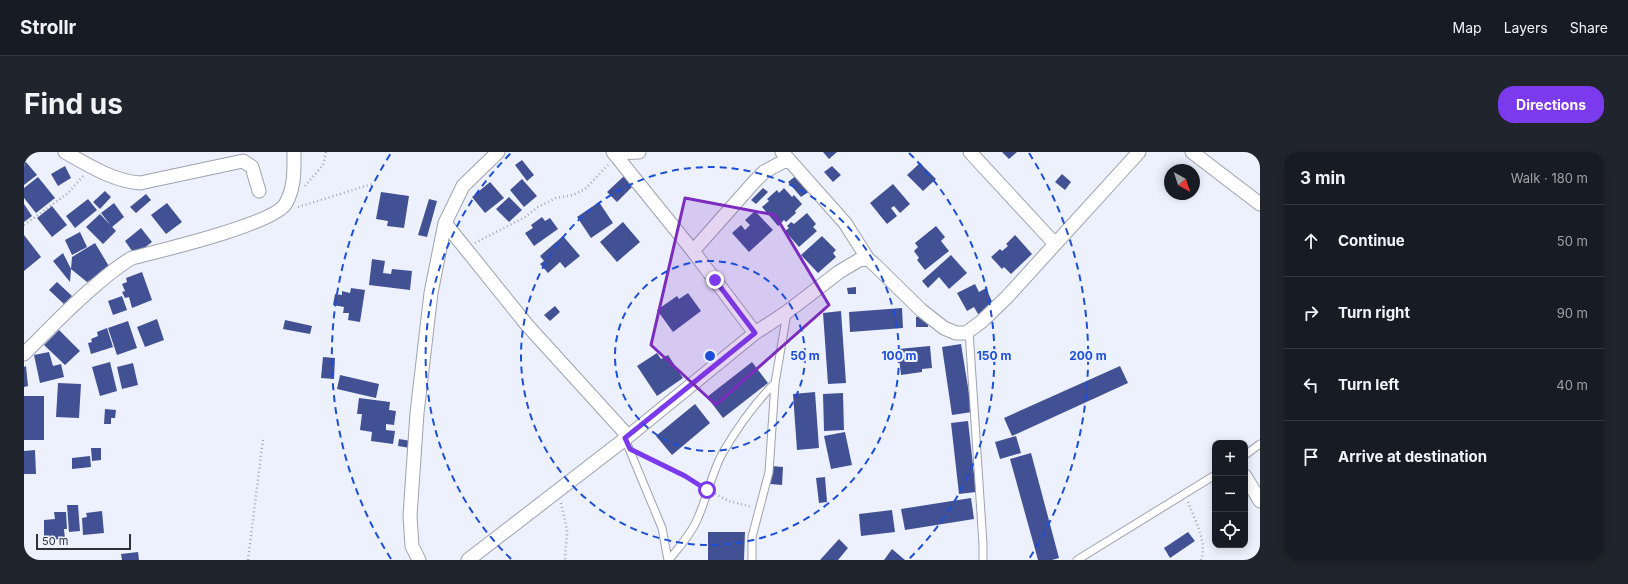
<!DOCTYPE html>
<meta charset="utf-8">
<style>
:root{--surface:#171b24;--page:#20242c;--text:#f1f3f6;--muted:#9ea1a6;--line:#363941;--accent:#7c3aed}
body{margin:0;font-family:Inter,sans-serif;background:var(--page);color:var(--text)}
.controls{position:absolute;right:12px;bottom:12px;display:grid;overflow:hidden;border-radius:8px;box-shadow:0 2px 10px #0003}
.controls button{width:36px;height:36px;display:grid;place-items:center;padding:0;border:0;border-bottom:1px solid var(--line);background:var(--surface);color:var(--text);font:20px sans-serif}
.compass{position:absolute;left:1140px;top:12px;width:36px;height:36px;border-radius:50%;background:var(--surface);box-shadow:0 2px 10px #0003;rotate:140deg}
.scale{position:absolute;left:12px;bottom:10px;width:95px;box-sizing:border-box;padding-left:4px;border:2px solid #2f3135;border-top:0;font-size:11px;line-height:14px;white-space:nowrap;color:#2f3135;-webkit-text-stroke:3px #edf1fe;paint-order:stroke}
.stop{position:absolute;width:12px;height:12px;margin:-9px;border:3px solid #7c3aed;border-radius:50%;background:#fff}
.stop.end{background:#7c3aed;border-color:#fff;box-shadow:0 1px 4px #0008}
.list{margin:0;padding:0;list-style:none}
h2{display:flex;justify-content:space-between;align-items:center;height:52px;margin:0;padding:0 16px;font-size:17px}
h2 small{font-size:13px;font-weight:400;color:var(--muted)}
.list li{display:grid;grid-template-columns:26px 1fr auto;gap:12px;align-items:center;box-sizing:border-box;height:72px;padding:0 16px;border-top:1px solid var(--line)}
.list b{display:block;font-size:15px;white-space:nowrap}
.list em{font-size:13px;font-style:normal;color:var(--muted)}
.icon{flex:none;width:22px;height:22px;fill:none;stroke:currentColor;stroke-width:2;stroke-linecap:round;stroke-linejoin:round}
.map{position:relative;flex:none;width:1236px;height:408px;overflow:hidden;border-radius:16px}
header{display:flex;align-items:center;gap:24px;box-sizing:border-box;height:56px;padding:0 20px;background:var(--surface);border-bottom:1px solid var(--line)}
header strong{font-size:19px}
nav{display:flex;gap:22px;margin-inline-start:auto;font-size:14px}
.intro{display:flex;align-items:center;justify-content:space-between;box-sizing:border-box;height:96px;padding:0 24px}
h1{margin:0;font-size:28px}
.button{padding:10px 18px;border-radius:16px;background:var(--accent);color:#fff;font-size:14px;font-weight:700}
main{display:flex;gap:24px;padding:0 24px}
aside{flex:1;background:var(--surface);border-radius:16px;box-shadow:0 2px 10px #0003}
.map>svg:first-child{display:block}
.building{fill:#425194}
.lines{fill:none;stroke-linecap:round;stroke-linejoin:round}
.lane-casing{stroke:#9ea2ad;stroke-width:9}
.street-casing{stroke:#9ea2ad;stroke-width:15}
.path{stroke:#a4a7b0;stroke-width:2.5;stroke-dasharray:1 3;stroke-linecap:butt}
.lane{stroke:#fff;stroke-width:7}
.street{stroke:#fff;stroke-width:13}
.route{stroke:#7c3aed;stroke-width:5}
.marked{fill:#7b2cbf;fill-opacity:0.2;stroke:#7b2cbf;stroke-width:3;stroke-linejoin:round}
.ring{fill:none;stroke:#1d4ed8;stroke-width:2;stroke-dasharray:7 5}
.centre{fill:#1d4ed8;stroke:#edf1fe;stroke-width:2}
.ring-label{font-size:12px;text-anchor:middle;font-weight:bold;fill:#1d4ed8;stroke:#edf1fe;stroke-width:4;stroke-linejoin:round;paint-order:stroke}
</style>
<header>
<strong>Strollr</strong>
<nav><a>Map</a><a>Layers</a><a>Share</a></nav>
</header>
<div class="intro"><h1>Find us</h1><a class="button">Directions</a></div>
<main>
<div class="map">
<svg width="1236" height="408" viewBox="0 0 1236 408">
<rect width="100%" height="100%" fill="#edf1fe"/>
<path class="building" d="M799,0H813L805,7Z
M978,0H993L985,7Z
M498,8L510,23L503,29L491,13Z
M2,10L13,23L0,33V12Z
M896,11L912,27L899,39L883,23Z
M41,14L47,26L34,34L27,22Z
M808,14L817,23L809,30L800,20Z
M1038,22L1047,30L1041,38L1031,30Z
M773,23L786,39L777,45L764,30Z
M600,24L609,34L593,50L583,40Z
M14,25L31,46L12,61L0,46V36Z
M498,27L513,44L500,55L486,38Z
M466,30L480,46L461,61L448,45Z
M869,32L886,52L876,61L870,54L867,56L873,64L863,72L846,51Z
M739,36L744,40L732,52L727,48Z
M760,36L768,45L770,43L778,52L771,59L772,61L762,70L760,68L754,74L738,55L745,49L743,47L753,38L755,41Z
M81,39L87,45L76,57L69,50Z
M357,40L385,44L380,76L363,74L364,69L352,67Z
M122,42L127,48L112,61L106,55Z
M485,45L498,58L485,70L472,57Z
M64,47L73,58L51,76L42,64Z
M405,47L413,49L403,85L394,83Z
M575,50L589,71L567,86L553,65Z
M90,51L100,65L88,75L77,61Z
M143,51L158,70L142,82L127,63Z
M0,52L8,64L0,70Z
M28,54L43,73L28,85L13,66Z
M731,59L749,78L725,100L708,81L717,73L721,78L726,73L721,68Z
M783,61L792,72L789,75L793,79L775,95L761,79L765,76L763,74L767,70L770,72Z
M76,62L92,79L79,92L62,75Z
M518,65L521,69L526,66L534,77L510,94L501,81L509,76L507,73Z
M599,70L616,90L593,110L576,90Z
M912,74L921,85L917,89L925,99L901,118L893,108L895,106L890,99L894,95L891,91Z
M117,76L128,90L111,103L101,89Z
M56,80L63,95L48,103L41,88Z
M0,83L17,105L0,119Z
M991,83L1008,102L987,122L980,115L978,117L967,105L976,97L978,99L984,94L982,92Z
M539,84L556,104L541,116L536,110L524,121L516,112L520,109L516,104Z
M798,84L812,98L809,101L812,105L794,121L777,103Z
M71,91L86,116L63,130L47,117L48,105Z
M39,101L47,117L46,130L29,109Z
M927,103L943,121L925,137L915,125L904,136L898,129Z
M348,107L361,109L359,121L367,122L368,117L388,119L386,138L345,133Z
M118,120L128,148L108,156L105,145L101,146L98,140L101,139L98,132L103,130L102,126Z
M33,130L48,144L40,152L25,138Z
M951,132L955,140L962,136L970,154L954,162L950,155L943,159L933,141Z
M832,135V142H824L823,136Z
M327,136L341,138L336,170L324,168L325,161H319L320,155L309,153L311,142L318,143V139L326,141Z
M664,141L677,159L649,180L633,158L653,144L655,147Z
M98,144L103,158L89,163L84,149Z
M531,154L536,160L526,169L520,163Z
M878,156L879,176L826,180L825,160Z
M817,159L822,231L804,232L799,161Z
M892,165H904V175H892Z
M133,167L140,188L121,195L113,175Z
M261,168L288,174L286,182L259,177Z
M104,169L113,196L93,203L84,176Z
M83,176L89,195L67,202L64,191L68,190L67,187L74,184L73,180Z
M35,178L56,199L41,213L20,193Z
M937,192L948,260L928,263L918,195Z
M906,194L908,216L898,217V220L877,223L874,197Z
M25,200L29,214L37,212L40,225L16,231L10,203Z
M633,201L637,207L644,203L659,226L633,244L613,214Z
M299,205L311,206L310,227L297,226Z
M86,210L93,239L76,244L68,215Z
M728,210L744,231L699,266L683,245Z
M109,211L114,233L98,237L93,215Z
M2,214L4,234L0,235V215Z
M1096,214L1104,231L988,284L980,266Z
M316,223L355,232L352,246L313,237Z
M34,231L57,232L55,266L32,265Z
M791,240L795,296L773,298L769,242Z
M819,241L820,278L800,279L799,242Z
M0,244H20V288H0Z
M335,246L366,250L365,258L372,259L370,273L362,272V278L371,279L369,292L347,289L348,280L336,278L338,262H333Z
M671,252L686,271L648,303L632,284Z
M81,257L92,258L91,266H87V272H80Z
M944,269L952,340L935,342L927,271Z
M821,280L828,313L807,317L800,284Z
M992,284L997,301L976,307L971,290Z
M375,287L387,289L386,296L374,294Z
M67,296H77V308L68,309Z
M11,298L12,322H0V299Z
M1007,301L1035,406L1028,408H1014L986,307Z
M66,304L67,315L48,317V306Z
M747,314L759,315L758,333L746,332Z
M801,325L803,350L795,351L792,326Z
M947,346L950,367L881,378L877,357Z
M43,353H54L56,379L45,380Z
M868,358L871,380L837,384L835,362Z
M78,359L80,381L59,383L58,366L63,365L62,361Z
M30,360H42L43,377H40L41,387L20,388V368L31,367Z
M684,380H721L720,408H684Z
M1164,380L1171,389L1146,406L1140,396Z
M815,387L824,396L814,408H796Z
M868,397L881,408H860Z
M114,400L115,408H98L97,402Z"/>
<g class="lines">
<defs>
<path id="lane" d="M945,179L959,392V408
M601,287L638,376L644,408
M1221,303L1236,292
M645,408C655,395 667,382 673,368C683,346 687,323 698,302C713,276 730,252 751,231
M728,408V385L745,320L751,231L763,161
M1053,408L1191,323"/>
<path id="street" d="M41,0C64,13 89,29 116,31L219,9L228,15L235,39
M589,0L669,99L731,181
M758,0L821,71L844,107
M946,0L1031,92
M1168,0L1236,52
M590,1L615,0
M421,71L503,173L604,284
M669,99L731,29L740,20L764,7
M0,202C22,180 43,158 66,138C80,126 92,115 108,106C135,99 251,72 262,51C271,35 270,17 270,0
M1221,324L1236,349
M395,408L388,394L386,364L393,261L407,141L421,71L439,34L474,0
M444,408L601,287L731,181L763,160L815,120L835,108L844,107L850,112L897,158L920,176L932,181H942L957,170L983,145L1115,0"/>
</defs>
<use href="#lane" class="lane-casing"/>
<use href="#street" class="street-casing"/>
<path class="path" d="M281,34L299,13L302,0
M274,55L348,32
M0,73L44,41L60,23
M451,91L501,65L514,55L532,46L549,43L561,37L584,13
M619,304L661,324L676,334
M691,342L705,349L728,355
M1164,350C1170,367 1184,390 1177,408
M537,351L543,378L541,408
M224,408L239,287"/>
<use href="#lane" class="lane"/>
<use href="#street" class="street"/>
</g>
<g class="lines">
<path class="route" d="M683,338L661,324L606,297L601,286L731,181L691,128"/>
</g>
<path class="marked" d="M661,46L751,63L805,153L692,253L627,193Z"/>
<g class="ring">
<circle cx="686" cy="204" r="95"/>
<circle cx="686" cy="204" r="189"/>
<path d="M487 407A284 284 0 0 1 487 1M885 1A284 284 0 0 1 885 407"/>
<path d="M367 407A378 378 0 0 1 367 1M1005 1A378 378 0 0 1 1005 407"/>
</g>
<circle cx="686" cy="204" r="6" class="centre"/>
<g class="ring-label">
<text x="781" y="208">50 m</text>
<text x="875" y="208">100 m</text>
<text x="970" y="208">150 m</text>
<text x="1064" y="208">200 m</text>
</g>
</svg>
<div class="controls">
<button>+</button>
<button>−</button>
<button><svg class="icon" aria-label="locate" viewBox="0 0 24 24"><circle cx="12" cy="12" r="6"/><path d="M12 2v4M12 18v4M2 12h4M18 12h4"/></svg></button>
</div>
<svg class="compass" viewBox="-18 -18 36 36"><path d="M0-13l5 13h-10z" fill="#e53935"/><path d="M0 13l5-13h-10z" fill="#9ea1a6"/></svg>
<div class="scale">50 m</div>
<div class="stop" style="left:683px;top:338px"></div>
<div class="stop end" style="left:691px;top:128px"></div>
</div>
<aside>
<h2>3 min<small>Walk · 180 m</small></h2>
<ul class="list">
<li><svg class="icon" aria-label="ahead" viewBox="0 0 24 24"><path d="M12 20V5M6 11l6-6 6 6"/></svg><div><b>Continue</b></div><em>50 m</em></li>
<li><svg class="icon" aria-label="right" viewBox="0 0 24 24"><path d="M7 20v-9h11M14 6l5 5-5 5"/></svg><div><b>Turn right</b></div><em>90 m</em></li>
<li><svg class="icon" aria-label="left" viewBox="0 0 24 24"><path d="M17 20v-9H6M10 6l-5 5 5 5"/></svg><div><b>Turn left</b></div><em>40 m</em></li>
<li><svg class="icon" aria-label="arrive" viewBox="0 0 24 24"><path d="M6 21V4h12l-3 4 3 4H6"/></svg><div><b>Arrive at destination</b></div></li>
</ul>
</aside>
</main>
